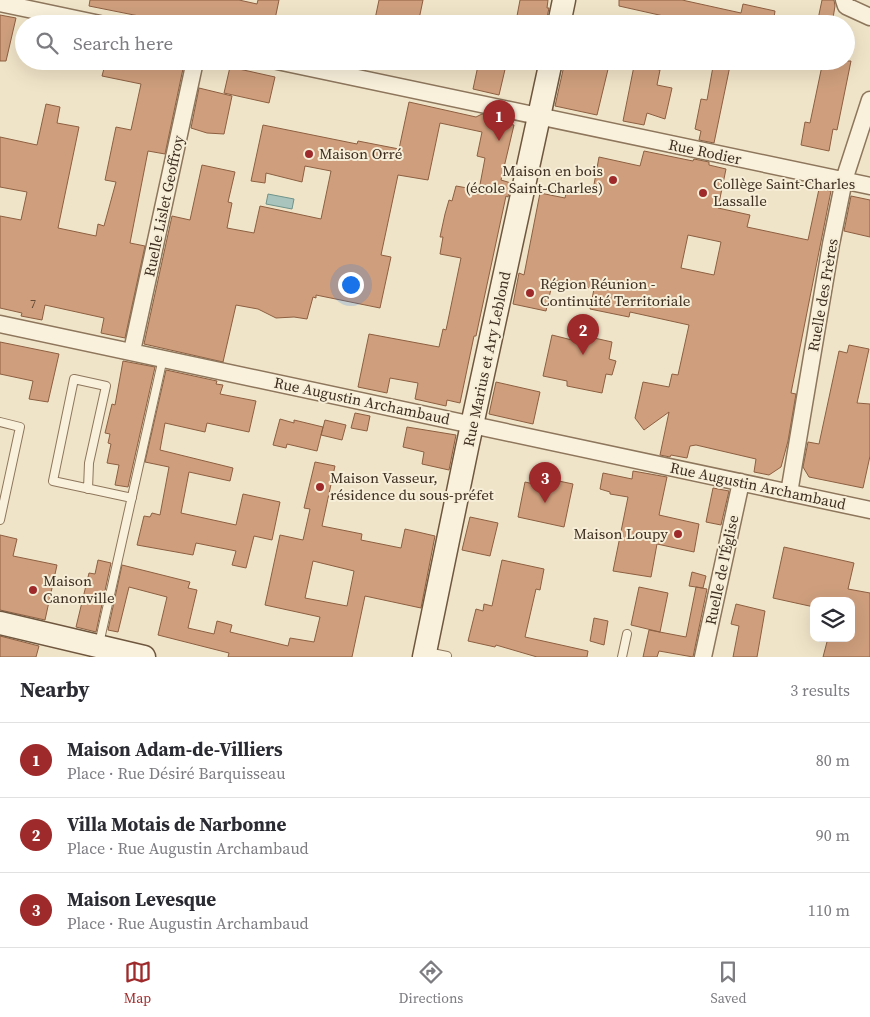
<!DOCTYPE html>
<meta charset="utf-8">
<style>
:root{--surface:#fff;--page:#f7f7f7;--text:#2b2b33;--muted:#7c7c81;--line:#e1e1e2;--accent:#9e2a2b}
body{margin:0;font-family:"Source Serif 4",serif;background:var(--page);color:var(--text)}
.controls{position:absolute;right:15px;bottom:15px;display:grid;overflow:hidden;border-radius:10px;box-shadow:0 5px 20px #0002}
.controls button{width:45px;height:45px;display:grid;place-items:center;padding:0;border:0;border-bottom:1px solid var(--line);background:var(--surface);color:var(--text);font:25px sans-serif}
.you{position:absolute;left:350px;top:284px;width:18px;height:18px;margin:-12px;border:4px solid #fff;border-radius:50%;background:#1a73e8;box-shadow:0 0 0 8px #1a73e833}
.badge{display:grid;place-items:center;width:32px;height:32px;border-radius:50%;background:var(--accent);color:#fff;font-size:16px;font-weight:700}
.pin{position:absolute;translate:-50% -41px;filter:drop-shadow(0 1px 2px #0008)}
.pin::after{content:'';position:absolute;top:26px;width:18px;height:15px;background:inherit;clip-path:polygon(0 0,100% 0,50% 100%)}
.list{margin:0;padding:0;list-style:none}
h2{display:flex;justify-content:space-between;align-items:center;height:65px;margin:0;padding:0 20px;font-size:21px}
h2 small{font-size:16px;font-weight:400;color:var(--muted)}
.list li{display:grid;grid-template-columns:32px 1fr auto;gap:15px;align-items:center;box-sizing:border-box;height:75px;padding:0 20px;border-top:1px solid var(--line)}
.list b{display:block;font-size:19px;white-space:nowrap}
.list p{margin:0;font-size:16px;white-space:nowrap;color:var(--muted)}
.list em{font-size:16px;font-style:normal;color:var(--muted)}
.icon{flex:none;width:28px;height:28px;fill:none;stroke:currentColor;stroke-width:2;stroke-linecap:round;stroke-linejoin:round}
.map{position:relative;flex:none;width:870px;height:657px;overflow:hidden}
.search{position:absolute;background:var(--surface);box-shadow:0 5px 20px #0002;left:15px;right:15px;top:15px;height:55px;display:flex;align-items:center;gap:12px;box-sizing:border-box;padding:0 18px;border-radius:28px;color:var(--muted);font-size:19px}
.sheet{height:290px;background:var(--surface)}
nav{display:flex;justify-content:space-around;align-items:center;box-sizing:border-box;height:70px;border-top:1px solid var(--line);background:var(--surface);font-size:14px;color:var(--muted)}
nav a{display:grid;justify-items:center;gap:2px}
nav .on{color:var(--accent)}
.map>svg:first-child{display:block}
.water{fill:#a9c4bc;stroke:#6f938a}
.building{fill:#cf9f7d;stroke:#8d5f41;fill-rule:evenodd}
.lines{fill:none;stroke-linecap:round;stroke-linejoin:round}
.lane-casing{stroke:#8d765c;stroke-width:10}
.street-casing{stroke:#8d765c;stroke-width:19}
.secondary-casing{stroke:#6f573f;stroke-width:25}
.lane{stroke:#faf1dc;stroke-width:8}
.street{stroke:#faf1dc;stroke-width:16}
.secondary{stroke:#faf1dc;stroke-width:22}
.poi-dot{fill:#9e2a2b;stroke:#f7eed8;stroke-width:2}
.labels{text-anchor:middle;stroke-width:4;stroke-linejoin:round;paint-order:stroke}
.number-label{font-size:12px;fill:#624a37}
.street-label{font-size:15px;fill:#3d2e20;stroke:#f7eed8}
.poi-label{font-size:15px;fill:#3d2e20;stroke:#f7eed8;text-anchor:start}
</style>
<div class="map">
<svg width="870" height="657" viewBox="0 0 870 657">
<rect width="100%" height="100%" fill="#f0e4c8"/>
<path class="water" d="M268,194L294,199L292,209L266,204Z"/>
<path class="building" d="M90,0H239L257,4L258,0H279L274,24H179L89,6Z
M379,0H423L418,24H388V22L375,19Z
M520,0H548L547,8H549L546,22L517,16Z
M619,0H682L741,13L743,4L775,11L773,24H676L677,19L619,6Z
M822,0H834L835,6L832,24H817Z
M0,15L16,18L6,61H0Z
M106,61H182L184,64L165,154L148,151L130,243L145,246L125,338L101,333L104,318L45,305L42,320L21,316L22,313L0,308V216L21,220L27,192L0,187V137L37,145L46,104L60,107L57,123L79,127L58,228L96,236L98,224L104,226L116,182L105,180L116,127L131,130L141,84L102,76Z
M479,61H507L499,95L473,89Z
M565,61H610L597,115L555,106Z
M635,61H651L649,68L660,70L657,85L672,88L665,119L647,113L644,125L623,121Z
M714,61H731L714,143L699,140L701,131L695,129L701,99L707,100Z
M823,61H851L837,130L833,129L829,151L801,145L805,122L810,123Z
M230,67L275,77L269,103L224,93Z
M199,88L232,96L224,134L207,133L191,128Z
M409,102L476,117L482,114L509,120L508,124L514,125L501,180L511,183L508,197L506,196L476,336H474L460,403L447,400L446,406L415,399L418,383L390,378L387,393L358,387L369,334L439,347L443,329L446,330L461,258L440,254L443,237H440L445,214L449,200L452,201L456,186L479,190L485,158L477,156L482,132L440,123L428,180L398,175L381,255L391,257L380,308L316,295V298L313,297L307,319L294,317L276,318L258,309L236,305L223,362L144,344L172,216L190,220L202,165L235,172L228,202L232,203L227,228L254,233L260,206L321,219L331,171L305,166L302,182L266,173L265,183L251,181L263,125L357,144L358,141L399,149Z
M644,151L693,161L694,159L709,162V165L726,169L718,208L750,215L747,227L808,240L819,189L831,191L791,393L796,394L788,441L781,467L769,475L754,472L756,459L696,445L690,446L687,458L671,455L670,457L660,455L669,412L644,430L635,418L643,382L669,387L672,374L678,375L689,325L630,312L629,317L590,309L594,289L553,280L546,311L513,304L519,273L524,275L540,193L565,198L568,185L593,190L599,157L640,166ZM688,235L721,242L714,275L681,268Z
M851,196L870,200V237L844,231Z
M552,335L580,342L581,335L612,342L609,359L616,361L612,375L606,374L602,393L567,386V381L543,376Z
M0,342L59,354L48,402L29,399L33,381L0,374Z
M849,345L869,349L857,403L870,404V456L863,488L809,477L803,467L808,442L819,444L839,351L847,353Z
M123,361L155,367L128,487L115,485L119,465L107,463L111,444L108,443L110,434L105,433L112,404L115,405Z
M166,370L217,381L216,384L223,385L220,394L256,401L249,432L207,423L205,432L165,423L160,450L233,468L230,481L189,472L181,513L236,525L243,494L280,502L272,540L254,536L246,568L232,565L236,551L196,543L193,555L137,545L144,516L150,517L152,513L160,515L169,467L145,462Z
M496,382L540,392L533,424L489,414Z
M355,413L370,416L367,431L351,428Z
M280,419L294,423V420L323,427L317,451L287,444L286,448L273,445Z
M325,420L346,425L342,440L321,435Z
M407,427L456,435L449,470L422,464L424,452L403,447Z
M315,462L335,466L322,526L362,534L361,540L401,548L405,529L435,536L421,608L365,596L352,657H228L229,653L158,635L167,597L129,587L118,632L108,630L122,565L190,582L188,588L197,590L188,628L214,634L217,621L232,625L230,632L288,646L290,638L314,642L320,617L265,605L280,535L303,540L310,509L304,508ZM313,561L354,571L347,606L305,598Z
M633,471L667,477L659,515L699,524L694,552L657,544L651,577L613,571L628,497L610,494V492L600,489L603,473L632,479Z
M554,480L573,484L564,527L518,517L525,482L552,488Z
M713,488L729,491L721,525L706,522Z
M470,517L498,523L490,556L462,550Z
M0,535L17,539L13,556L57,565L45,620L0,610Z
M784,547L854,563L848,589L870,593V657H823L828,638H851V601H814V607L773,598Z
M98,560L111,563L96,632L76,627L89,573L95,574Z
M502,560L544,569L540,590L536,589L525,637L588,651L587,657H537L496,645L495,647L468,641L476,609L483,611L484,604L492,606Z
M692,572L706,576L703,588L689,586Z
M639,587L668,593L660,632L631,625Z
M696,587L707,589L693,657L659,651L657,657H643L649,630L686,637Z
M736,604L765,611L757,657H733L739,626L731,624Z
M594,618L608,621L604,645L590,641Z
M0,636L39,646L36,657H0Z"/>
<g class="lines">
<defs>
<path id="lane" d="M0,422L20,427L0,520
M88,489L89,463L106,386L74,379L53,481L132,498
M99,644L163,358
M427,652L447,656
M622,657L627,634"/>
<path id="street" d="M844,0L846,6L870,17
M0,3L100,24
M277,61L870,186
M0,324L870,510
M132,351L195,61
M789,493L831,244L844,180L870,100
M703,657L741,482"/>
<path id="secondary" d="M559,24L564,0
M0,623L144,657
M424,657L467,448L551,61"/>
</defs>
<use href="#lane" class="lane-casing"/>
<use href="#street" class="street-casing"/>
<use href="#secondary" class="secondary-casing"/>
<use href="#lane" class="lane"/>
<use href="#street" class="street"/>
<use href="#secondary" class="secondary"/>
</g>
<g class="poi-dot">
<circle cx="309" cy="154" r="5"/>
<circle cx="613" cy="180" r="5"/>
<circle cx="703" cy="193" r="5"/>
<circle cx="530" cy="293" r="5"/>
<circle cx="320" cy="487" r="5"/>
<circle cx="678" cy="534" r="5"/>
<circle cx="33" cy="590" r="5"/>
</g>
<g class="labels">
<g class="number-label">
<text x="33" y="308">7</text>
</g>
<g class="street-label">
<text transform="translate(705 152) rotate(12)" y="5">Rue Rodier</text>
<text transform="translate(164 206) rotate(-78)" y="5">Ruelle Lislet Geoffroy</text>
<text transform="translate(823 295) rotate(-80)" y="5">Ruelle des Frères</text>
<text transform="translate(487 359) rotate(-78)" y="5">Rue Marius et Ary Leblond</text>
<text transform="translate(362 401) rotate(12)" y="5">Rue Augustin Archambaud</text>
<text transform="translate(758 486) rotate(12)" y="5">Rue Augustin Archambaud</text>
<text transform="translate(722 570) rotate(-78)" y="5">Ruelle de l'Église</text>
</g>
<g class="poi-label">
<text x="319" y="159">Maison Orré</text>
<text x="603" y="176" text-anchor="end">Maison en bois<tspan x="603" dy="17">(école Saint-Charles)</tspan></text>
<text x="713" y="189">Collège Saint-Charles<tspan x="713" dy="17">Lassalle</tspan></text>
<text x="540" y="289">Région Réunion -<tspan x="540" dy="17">Continuité Territoriale</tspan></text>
<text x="330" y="483">Maison Vasseur,<tspan x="330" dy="17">résidence du sous-préfet</tspan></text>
<text x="668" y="539" text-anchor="end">Maison Loupy</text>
<text x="43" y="586">Maison<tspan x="43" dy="17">Canonville</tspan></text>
</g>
</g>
</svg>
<div class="controls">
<button><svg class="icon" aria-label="layers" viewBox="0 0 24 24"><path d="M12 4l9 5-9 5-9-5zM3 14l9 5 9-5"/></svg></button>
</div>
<div class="you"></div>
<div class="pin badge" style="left:499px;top:141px">1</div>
<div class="pin badge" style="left:583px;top:355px">2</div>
<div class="pin badge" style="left:545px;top:503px">3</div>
<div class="search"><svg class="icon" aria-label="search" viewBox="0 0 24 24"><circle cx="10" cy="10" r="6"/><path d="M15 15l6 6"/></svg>Search here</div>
</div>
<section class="sheet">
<h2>Nearby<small>3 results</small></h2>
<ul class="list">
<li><span class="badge">1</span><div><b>Maison Adam-de-Villiers</b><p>Place · Rue Désiré Barquisseau</p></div><em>80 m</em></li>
<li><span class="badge">2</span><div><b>Villa Motais de Narbonne</b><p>Place · Rue Augustin Archambaud</p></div><em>90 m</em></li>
<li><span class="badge">3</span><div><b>Maison Levesque</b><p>Place · Rue Augustin Archambaud</p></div><em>110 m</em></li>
</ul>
</section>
<nav>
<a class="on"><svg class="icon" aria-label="map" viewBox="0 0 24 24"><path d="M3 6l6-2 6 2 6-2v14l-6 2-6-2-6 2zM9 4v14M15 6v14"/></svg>Map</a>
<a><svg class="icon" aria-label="directions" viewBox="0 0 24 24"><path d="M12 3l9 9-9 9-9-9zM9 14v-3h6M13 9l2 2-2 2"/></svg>Directions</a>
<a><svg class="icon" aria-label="saved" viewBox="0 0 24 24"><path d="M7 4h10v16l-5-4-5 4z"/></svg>Saved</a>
</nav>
